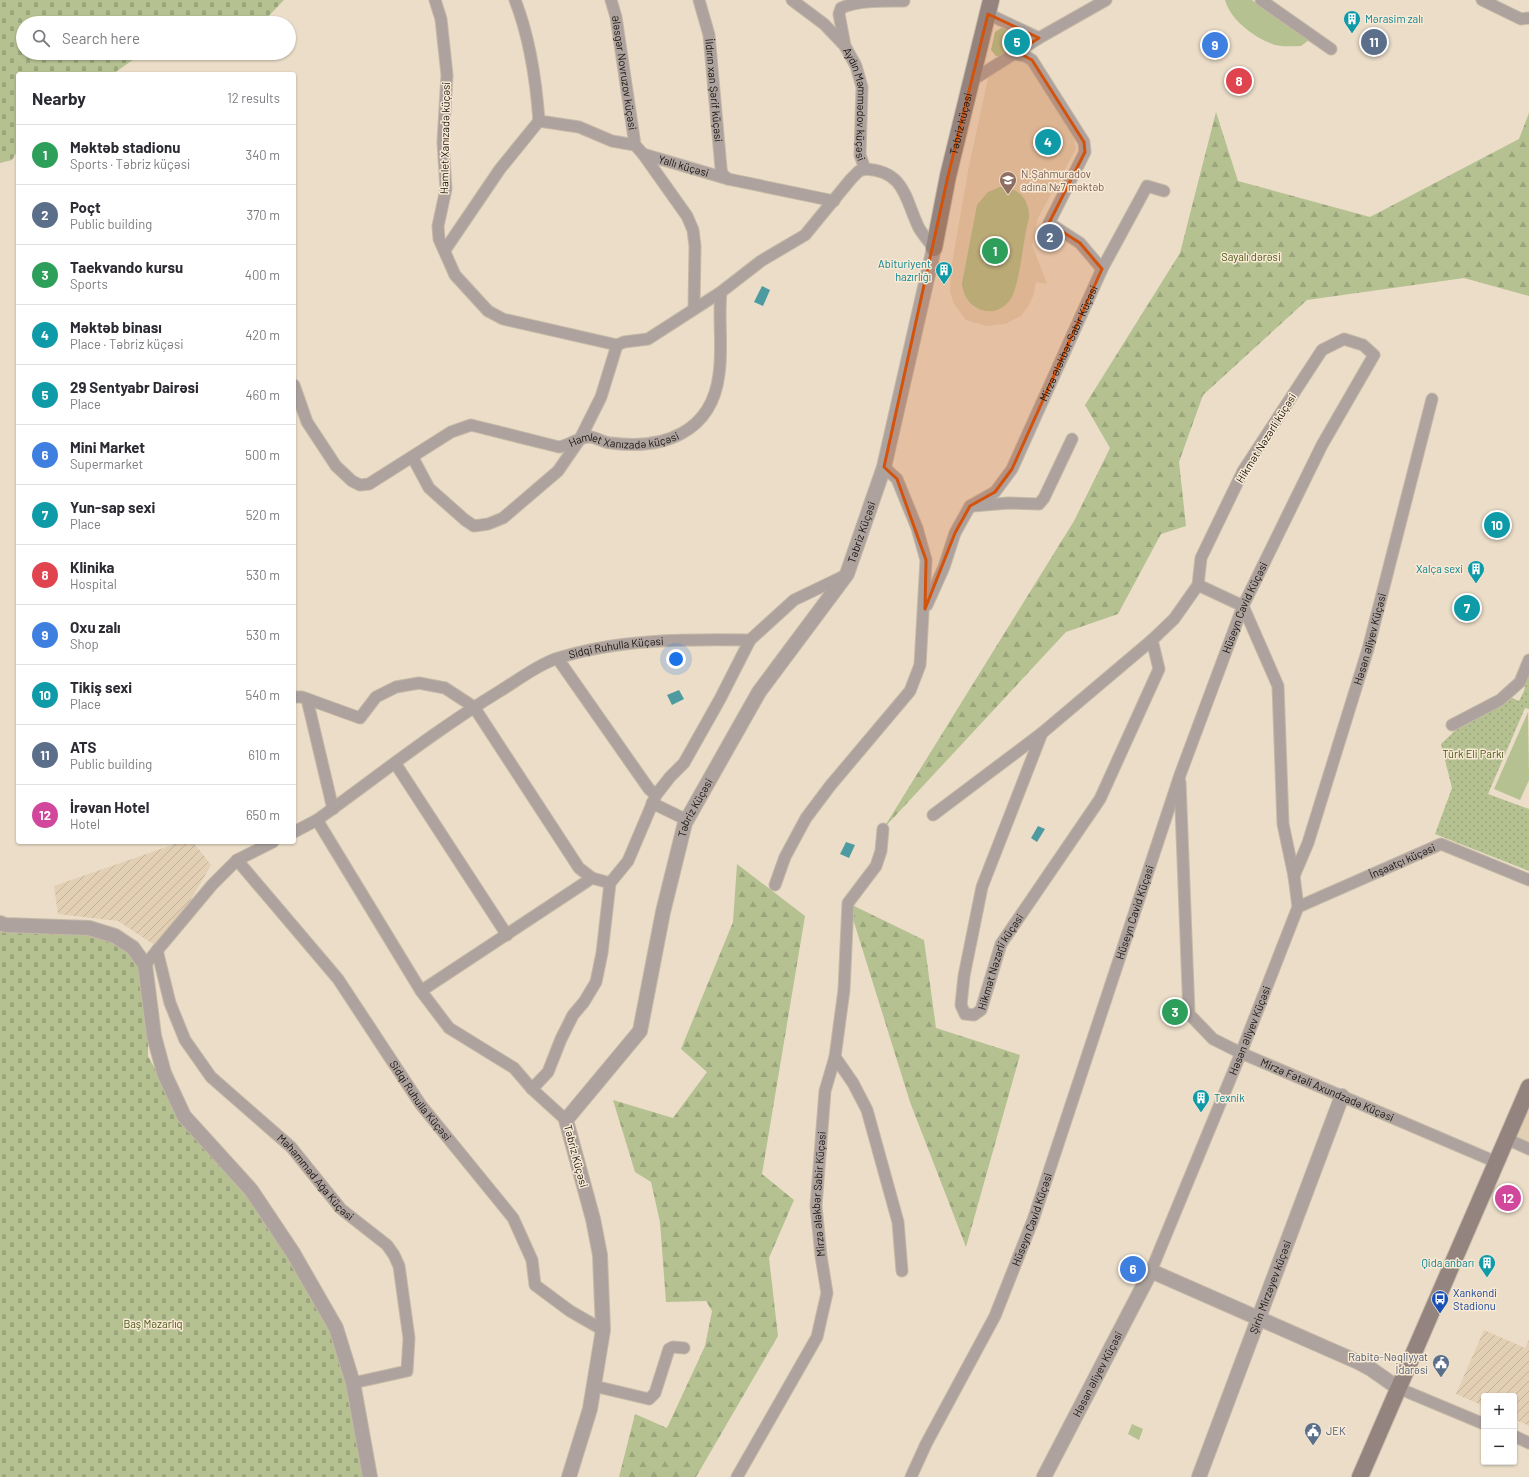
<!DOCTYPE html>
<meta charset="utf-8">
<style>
:root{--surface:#fff;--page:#f2f2f3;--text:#2b2b33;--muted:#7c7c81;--line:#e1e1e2;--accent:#aa712f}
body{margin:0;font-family:Barlow,sans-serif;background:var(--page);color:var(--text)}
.controls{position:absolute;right:12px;bottom:12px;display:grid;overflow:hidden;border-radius:4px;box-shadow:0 1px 3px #0004}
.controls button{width:36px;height:36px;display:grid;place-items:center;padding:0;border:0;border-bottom:1px solid var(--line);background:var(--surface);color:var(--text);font:20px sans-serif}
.you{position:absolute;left:676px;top:659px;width:14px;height:14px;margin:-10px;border:3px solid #fff;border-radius:50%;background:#1a73e8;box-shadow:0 0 0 6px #1a73e833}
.badge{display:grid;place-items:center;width:26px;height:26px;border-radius:50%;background:var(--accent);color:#fff;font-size:13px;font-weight:700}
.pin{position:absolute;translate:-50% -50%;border:2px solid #fff;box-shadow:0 1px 4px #0006}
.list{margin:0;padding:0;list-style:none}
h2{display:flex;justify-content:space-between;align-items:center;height:52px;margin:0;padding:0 16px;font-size:17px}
h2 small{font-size:13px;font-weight:400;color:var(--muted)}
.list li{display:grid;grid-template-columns:26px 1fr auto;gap:12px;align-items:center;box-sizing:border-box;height:60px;padding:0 16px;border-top:1px solid var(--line)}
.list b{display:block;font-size:15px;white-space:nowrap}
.list p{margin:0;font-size:13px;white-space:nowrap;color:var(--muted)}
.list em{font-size:13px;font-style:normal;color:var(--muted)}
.icon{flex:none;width:22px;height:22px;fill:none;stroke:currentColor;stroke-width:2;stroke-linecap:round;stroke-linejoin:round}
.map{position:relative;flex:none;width:1529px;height:1477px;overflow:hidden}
.search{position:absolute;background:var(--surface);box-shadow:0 1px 3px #0004;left:16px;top:16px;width:280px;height:44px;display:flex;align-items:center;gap:10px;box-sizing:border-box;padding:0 14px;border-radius:22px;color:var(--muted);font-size:15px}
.panel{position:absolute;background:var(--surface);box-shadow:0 1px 3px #0004;left:16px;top:72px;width:280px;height:772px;border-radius:4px}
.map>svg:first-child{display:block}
.built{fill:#e2cfb4}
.industrial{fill:url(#industrial-furrows)}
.grass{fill:#b5c191}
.forest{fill:url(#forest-firs)}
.cemetery{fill:url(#cemetery-stones)}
.park{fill:url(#park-dots)}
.water{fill:#4d9ba1}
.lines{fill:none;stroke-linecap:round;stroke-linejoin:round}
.minor-casing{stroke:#c5b9a6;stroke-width:13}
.tertiary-casing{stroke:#c5b9a6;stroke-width:16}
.secondary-casing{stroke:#c5b9a6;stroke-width:18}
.minor{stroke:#ada29e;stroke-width:11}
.tertiary{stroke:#ada29e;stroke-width:14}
.secondary{stroke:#94847f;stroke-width:16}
.marked{fill:#d3520c;fill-opacity:0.2;stroke:#d3520c;stroke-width:3;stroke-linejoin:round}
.labels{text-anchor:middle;stroke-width:3;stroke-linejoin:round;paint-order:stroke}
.culture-label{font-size:11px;fill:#0d838f;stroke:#f8ead5;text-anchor:end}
.street-label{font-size:11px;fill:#19140d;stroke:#f8ead5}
.education-label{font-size:11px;fill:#785e54;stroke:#f8ead5;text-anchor:start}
.park-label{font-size:11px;fill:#4a5618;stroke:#f8ead5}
.transit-label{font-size:11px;fill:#164399;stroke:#f8ead5;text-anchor:start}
.service-label{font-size:11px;fill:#4e5e75;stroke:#f8ead5;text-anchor:end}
</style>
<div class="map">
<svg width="1529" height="1477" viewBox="0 0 1529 1477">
<defs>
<pattern id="industrial-furrows" width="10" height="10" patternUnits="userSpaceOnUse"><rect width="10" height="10" fill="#e2cfb4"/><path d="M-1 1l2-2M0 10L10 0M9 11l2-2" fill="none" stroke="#c1b19a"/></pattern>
<pattern id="forest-firs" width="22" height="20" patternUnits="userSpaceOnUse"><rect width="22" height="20" fill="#b5c191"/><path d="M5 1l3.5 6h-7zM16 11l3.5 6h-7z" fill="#9ba57c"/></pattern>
<pattern id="cemetery-stones" width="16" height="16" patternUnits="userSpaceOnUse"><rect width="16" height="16" fill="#b5c191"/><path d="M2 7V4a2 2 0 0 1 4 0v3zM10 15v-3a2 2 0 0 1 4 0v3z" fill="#9ba57c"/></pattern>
<pattern id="park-dots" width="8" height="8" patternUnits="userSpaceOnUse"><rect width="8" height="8" fill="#b5c191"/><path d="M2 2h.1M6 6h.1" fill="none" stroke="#9ba57c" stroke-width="1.8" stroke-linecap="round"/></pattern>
</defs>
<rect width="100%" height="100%" fill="#ebddc8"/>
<path class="built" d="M1018,59L1031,61L1074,139L1076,149L1038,218L1032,245L1047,284L1036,282L1034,294L1029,305L1021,316L1005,324L986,326L966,320L954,304L950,292L951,269L968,171L989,73Z
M1529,1102V1143L1514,1136Z"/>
<path class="industrial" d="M181,842H193L211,865L179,920L156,946L118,921L58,914L54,886Z
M1484,1330L1525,1348L1529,1340V1426L1514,1419V1396H1484V1406L1456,1394Z"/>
<path class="grass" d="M1225,0H1252L1309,40L1301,46C1292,46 1284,47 1275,45C1255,38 1231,21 1225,0Z
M1001,28L1014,30L1020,34V44L1002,56H996L991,50L995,32Z
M1000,187C1019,187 1030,200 1029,218C1023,238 1020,286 1010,300C994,322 963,309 962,283L977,205L988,192Z
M1528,712L1529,780L1520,800L1494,789Z
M1132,1424L1143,1429L1139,1440L1128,1434Z"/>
<path class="forest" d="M1216,112L1238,181L1370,217L1519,139L1529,113V296L1464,278L1307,300L1203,395L1179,462L1186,526L1161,534L1118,614L1066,632L883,829L1074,521L1110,448L1085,405L1180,253Z
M737,864L805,916L762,1174L794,1200L769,1258L778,1336L696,1477H619L635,1414L667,1428L705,1346L712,1311L706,1301L666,1302L660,1222L651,1182L635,1172L613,1100L673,1118L707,1072L681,1049L733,922Z
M848,903L924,940L936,1028L1020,1055L966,1247L910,1102Z"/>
<path class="cemetery" d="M0,0H284L262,23H23V53H164L134,59L113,74H18V150L12,160L0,163Z
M0,927L100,930L139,960L148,1016V1056L178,1111L249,1193L338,1339L366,1477H0Z"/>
<path class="park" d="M1529,667V709L1525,708L1488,794L1529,809V871L1435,834L1452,788L1441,744L1466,720L1510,697L1519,701L1524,691Z"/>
<path class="water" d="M762,286L770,290L763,306L754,302Z
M679,690L684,699L672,705L667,695Z
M1038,826L1045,829L1037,842L1031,838Z
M846,842L855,845L849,858L840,854Z"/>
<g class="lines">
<defs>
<g id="minor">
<path d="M435,0L441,19L447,75L443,142L446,189L438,226L439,239L455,275L488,311L503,319L617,345L624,342L648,339L721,292L761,261L805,235L851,179L859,171L865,169"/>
<path d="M515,0C530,38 536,80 539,121"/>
<path id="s1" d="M611,0L616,17L635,145"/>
<path id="s2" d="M699,0L709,35L721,168L722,174L728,179"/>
<path id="s3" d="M792,0L824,24L845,46L856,66L862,87L860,155L865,169C906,171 905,200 919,228C923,235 929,242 934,248"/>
<path d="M1261,0L1331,49"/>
<path d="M1482,0L1521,19L1529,18"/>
<path d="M988,14L1039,38L1106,0"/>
<path d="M845,46L839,14L841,8C859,0 884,1 904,1"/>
<path d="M1014,54L1025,56L1032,60L1084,142L1085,152L1049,223L1080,243L1102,269"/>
<path d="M971,81L1039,38"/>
<path id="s4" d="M539,121L579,127L612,141L635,145L643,154L728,179L834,201"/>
<path d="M643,154L687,216L693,230L695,246L694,309"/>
<path d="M445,250L500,169L539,121"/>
<path id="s5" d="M294,385L307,422L336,466L352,481L360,485L369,484L451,432L471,425L559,447C570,445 580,436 591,437C598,438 604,443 611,443C663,450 712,433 719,374C723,347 718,319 721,292"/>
<path d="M413,458L429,488L465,520L474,526L488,524L503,518L558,471L580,439L601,397L617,345"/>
<path id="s6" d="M970,506L995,492L1012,469L1102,269L1147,186L1164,191"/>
<path d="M973,506L1008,503L1039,504L1044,498L1072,439"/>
<path d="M927,605L944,567L955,533L970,506"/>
<path d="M558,659L649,789L656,795"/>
<path d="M294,697H302L360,718L376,697L396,687L419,683L445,688L474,707L579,868L592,878L610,883"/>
<path d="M307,699L333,809"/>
<path d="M1452,725L1500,700L1520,682L1529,660"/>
<path id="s7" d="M1042,733L982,887L964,976L961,1005L965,1014L974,1015L981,1010L1001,944L1100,799L1159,669L1152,640"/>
<path d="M395,763L507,935"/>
<path id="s8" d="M1180,782L1189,1014L1213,1039L1241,1053L1496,1162"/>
<path d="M652,803L687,820"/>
<path d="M317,820L421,991L449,1028L514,1068L532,1089L566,1120"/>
<path id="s9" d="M294,832L317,820C378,776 436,730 500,691C518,680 536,666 555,659C617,639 685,639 750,640L794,600L846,575"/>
<path id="s10" d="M237,860L338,979L421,1105L513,1218L532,1260L535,1285L570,1311L603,1330"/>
<path id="s11" d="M1294,876L1308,843L1368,649L1432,399"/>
<path d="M775,885L785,857L806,818L830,786L910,691L920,665L926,560L917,528L897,479L884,467"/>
<path id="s12" d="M1298,907L1441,844L1529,880"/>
<path id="s13" d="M157,950L170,1003L185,1040L211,1077L291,1147L341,1209L387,1245L394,1255L399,1266L409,1338L407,1371L353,1383"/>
<path d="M145,965L212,885L237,860L273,842"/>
<path d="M421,991L592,878"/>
<path d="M835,1057L853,1083L867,1110L898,1222L902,1271"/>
<path d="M532,1089L548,1072L561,1039L573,1015L584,1002L596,982L602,953L610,883L628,861L656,795L670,777L684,763L720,699L750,640"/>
<path d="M1507,1139L1529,1149"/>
<path id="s14" d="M1151,1271L1241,1053L1298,907L1294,876L1283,824L1278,686L1243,606L1198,585"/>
<path d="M594,1386L649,1399L655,1393L669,1349L673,1347L684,1348"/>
<path d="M1398,1388L1484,1424"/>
<path d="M1514,1436L1529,1443"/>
<path id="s15" d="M737,1477L817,1337L827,1293L821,1256L816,1206L825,1091L835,1057L844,990L848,903L876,866L881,851L883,829"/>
<path id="s16" d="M911,1477L926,1444L995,1316L1033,1220L1180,775L1243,606L1322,445L1374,355L1363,345L1344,339L1322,350L1243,471L1201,558L1198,585L1174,619L1152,640L1042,733L933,815"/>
</g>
<g id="tertiary">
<path d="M0,923L5,925L89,928L115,936L133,948L145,965L154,1036L164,1073L184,1116L251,1190L293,1253L336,1328L353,1383L370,1477"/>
<path id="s17" d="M569,1477L590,1409L603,1330L600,1255L593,1219L566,1120L640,1031L663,912L685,823L759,692L847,574L884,467L934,248"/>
<path id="s18" d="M1044,1477L1151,1271L1358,1362L1371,1369L1398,1388"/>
<path id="s19" d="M1199,1477L1342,1096"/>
</g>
<g id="secondary">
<path id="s20" d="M934,248L948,176L991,0"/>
<path d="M1360,1477L1529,1087"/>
</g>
</defs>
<use href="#minor" class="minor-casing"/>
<use href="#tertiary" class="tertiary-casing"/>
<use href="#secondary" class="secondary-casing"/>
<use href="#minor" class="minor"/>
<use href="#tertiary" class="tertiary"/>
<use href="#secondary" class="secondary"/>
</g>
<path class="marked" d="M988,14L1039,38L1017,52L1032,60L1084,142L1085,152L1049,223L1080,243L1102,269L1012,469L995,492L970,506L955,533L925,609L926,560L897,479L884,467L948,176Z"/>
<defs>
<symbol id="building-pin" viewBox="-11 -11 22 30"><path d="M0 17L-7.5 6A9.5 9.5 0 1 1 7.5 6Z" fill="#0f9aa8" stroke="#f8ead5"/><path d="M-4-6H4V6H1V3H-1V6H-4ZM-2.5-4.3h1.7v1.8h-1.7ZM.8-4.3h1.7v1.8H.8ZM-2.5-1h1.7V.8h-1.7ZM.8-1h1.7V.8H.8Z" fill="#fff"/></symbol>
<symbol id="school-pin" viewBox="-11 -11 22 30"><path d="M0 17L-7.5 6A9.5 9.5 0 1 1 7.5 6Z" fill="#8d6e63" stroke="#f8ead5"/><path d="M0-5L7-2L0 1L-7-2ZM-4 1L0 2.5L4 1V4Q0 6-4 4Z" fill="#fff"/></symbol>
<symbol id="bus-pin" viewBox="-11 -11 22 30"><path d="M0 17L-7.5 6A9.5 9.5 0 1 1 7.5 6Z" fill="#1a4fb4" stroke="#f8ead5"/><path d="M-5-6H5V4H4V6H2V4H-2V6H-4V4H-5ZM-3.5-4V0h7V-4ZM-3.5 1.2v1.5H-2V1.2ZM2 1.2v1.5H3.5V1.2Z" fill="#fff"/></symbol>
<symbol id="civic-pin" viewBox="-11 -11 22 30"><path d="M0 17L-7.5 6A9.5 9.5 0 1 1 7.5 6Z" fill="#5c6f8a" stroke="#f8ead5"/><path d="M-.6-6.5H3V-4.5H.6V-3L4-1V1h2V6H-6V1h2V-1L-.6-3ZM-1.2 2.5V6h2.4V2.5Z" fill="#fff"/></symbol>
</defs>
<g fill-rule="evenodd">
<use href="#building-pin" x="1342" y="9" width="20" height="27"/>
<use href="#school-pin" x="998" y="170" width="20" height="27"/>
<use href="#building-pin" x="934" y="260" width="20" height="27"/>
<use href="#building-pin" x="1466" y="559" width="20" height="27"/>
<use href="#building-pin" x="1191" y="1088" width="20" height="27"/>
<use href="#building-pin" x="1477" y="1253" width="20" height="27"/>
<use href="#bus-pin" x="1430" y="1289" width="20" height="27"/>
<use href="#civic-pin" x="1431" y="1353" width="20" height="27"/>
<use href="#civic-pin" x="1303" y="1421" width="20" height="27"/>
</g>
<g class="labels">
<g class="culture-label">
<text x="1365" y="23" text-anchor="start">Mərasim zalı</text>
<text x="931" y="268">Abituriyent<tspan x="931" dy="13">hazırlığı</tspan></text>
<text x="1463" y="573">Xalça sexi</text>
<text x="1214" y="1102" text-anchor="start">Texnik</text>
<text x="1474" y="1267">Qida anbarı</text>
</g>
<g class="street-label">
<text dy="4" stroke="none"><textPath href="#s1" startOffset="74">Ələsgər Novruzov küçəsi</textPath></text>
<text dy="4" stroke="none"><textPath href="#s2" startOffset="92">İldırın xan Şərif küçəsi</textPath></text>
<text dy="4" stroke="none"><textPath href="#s3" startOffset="131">Aydın Məmmədov küçəsi</textPath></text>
<text dy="4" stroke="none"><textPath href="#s20" startOffset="127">Təbriz küçəsi</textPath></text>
<text transform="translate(445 138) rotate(-89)" y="4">Hamlet Xanızadə küçəsi</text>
<text dy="4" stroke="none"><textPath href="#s4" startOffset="154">Yallı küçəsi</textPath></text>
<text dy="4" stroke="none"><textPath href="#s6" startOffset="195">Mirzə Ələkbər Sabir Küçəsi</textPath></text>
<text transform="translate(1266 438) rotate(-58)" y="4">Hikmət Nəzərli küçəsi</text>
<text dy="4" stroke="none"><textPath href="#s5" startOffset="408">Hamlet Xanızadə küçəsi</textPath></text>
<text dy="4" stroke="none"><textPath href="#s17" startOffset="1036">Təbriz Küçəsi</textPath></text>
<text dy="4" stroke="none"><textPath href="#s16" startOffset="933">Hüseyn Cavid Küçəsi</textPath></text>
<text dy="4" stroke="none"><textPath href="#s11" startOffset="249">Həsən Əliyev Küçəsi</textPath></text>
<text dy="4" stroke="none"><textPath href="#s9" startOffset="376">Sidqi Ruhulla Küçəsi</textPath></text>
<text dy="4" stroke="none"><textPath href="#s17" startOffset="712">Təbriz Küçəsi</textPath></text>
<text dy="4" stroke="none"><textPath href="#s12" startOffset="114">İnşaatçı küçəsi</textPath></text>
<text dy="4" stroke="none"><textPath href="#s16" startOffset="609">Hüseyn Cavid Küçəsi</textPath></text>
<text dy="4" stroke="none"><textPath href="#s7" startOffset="365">Hikmət Nəzərli küçəsi</textPath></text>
<text dy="4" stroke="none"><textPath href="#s14" startOffset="260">Həsən Əliyev Küçəsi</textPath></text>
<text dy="4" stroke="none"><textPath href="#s8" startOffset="392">Mirzə Fətəli Axundzadə Küçəsi</textPath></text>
<text dy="4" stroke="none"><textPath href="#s10" startOffset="303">Sidqi Ruhulla Küçəsi</textPath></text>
<text transform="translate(576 1156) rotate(75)" y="4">Təbriz Küçəsi</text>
<text dy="4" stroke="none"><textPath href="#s13" startOffset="285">Məhəmməd Ağa Küçəsi</textPath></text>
<text dy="4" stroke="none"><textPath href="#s15" startOffset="306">Mirzə Ələkbər Sabir Küçəsi</textPath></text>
<text dy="4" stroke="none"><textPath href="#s16" startOffset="285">Hüseyn Cavid Küçəsi</textPath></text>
<text dy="4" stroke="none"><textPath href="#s19" startOffset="203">Şirin Mirzəyev küçəsi</textPath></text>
<text dy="4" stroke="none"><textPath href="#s18" startOffset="116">Həsən Əliyev Küçəsi</textPath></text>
</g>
<g class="education-label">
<text x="1021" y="178">N.Şahmuradov<tspan x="1021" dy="13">adına №7 məktəb</tspan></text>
</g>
<g class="park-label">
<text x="1251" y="261">Sayalı dərəsi</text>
<text x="1473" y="758">Türk Eli Parkı</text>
<text x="153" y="1328">Baş Məzarlıq</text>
</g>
<g class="transit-label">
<text x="1453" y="1297">Xankəndi<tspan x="1453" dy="13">Stadionu</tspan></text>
</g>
<g class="service-label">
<text x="1428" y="1361">Rabitə-Nəqliyyat<tspan x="1428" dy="13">İdarəsi</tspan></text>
<text x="1326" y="1435" text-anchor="start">JEK</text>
</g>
</g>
</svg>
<div class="controls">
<button>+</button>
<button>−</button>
</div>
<div class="you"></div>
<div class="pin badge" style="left:995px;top:251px;background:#2e9e5b">1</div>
<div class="pin badge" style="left:1050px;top:237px;background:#5c6f8a">2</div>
<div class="pin badge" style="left:1175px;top:1012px;background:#2e9e5b">3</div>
<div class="pin badge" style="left:1048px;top:142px;background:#0f9aa8">4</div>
<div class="pin badge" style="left:1017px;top:42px;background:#0f9aa8">5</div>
<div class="pin badge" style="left:1133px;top:1269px;background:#3f7fe0">6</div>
<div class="pin badge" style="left:1467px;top:608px;background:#0f9aa8">7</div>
<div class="pin badge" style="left:1239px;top:81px;background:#e0444e">8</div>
<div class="pin badge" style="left:1215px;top:45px;background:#3f7fe0">9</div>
<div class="pin badge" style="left:1497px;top:525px;background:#0f9aa8">10</div>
<div class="pin badge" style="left:1374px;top:42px;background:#5c6f8a">11</div>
<div class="pin badge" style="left:1508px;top:1198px;background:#d1479c">12</div>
<div class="search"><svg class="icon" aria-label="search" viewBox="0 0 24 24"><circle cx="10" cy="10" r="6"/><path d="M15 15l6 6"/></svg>Search here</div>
<section class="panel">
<h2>Nearby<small>12 results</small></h2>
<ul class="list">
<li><span class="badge" style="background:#2e9e5b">1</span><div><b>Məktəb stadionu</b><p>Sports · Təbriz küçəsi</p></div><em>340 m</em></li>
<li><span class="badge" style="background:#5c6f8a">2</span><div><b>Poçt</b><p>Public building</p></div><em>370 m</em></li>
<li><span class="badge" style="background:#2e9e5b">3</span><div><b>Taekvando kursu</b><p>Sports</p></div><em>400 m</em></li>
<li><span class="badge" style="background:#0f9aa8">4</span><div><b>Məktəb binası</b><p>Place · Təbriz küçəsi</p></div><em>420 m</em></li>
<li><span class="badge" style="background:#0f9aa8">5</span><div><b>29 Sentyabr Dairəsi</b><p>Place</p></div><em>460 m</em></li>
<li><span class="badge" style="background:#3f7fe0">6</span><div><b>Mini Market</b><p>Supermarket</p></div><em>500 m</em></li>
<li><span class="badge" style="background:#0f9aa8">7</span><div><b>Yun-sap sexi</b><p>Place</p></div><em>520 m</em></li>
<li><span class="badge" style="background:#e0444e">8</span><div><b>Klinika</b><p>Hospital</p></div><em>530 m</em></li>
<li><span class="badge" style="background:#3f7fe0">9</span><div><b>Oxu zalı</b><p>Shop</p></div><em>530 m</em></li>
<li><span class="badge" style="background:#0f9aa8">10</span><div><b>Tikiş sexi</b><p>Place</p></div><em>540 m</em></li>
<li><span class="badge" style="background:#5c6f8a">11</span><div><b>ATS</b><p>Public building</p></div><em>610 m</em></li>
<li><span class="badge" style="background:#d1479c">12</span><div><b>İrəvan Hotel</b><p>Hotel</p></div><em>650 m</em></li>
</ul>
</section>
</div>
